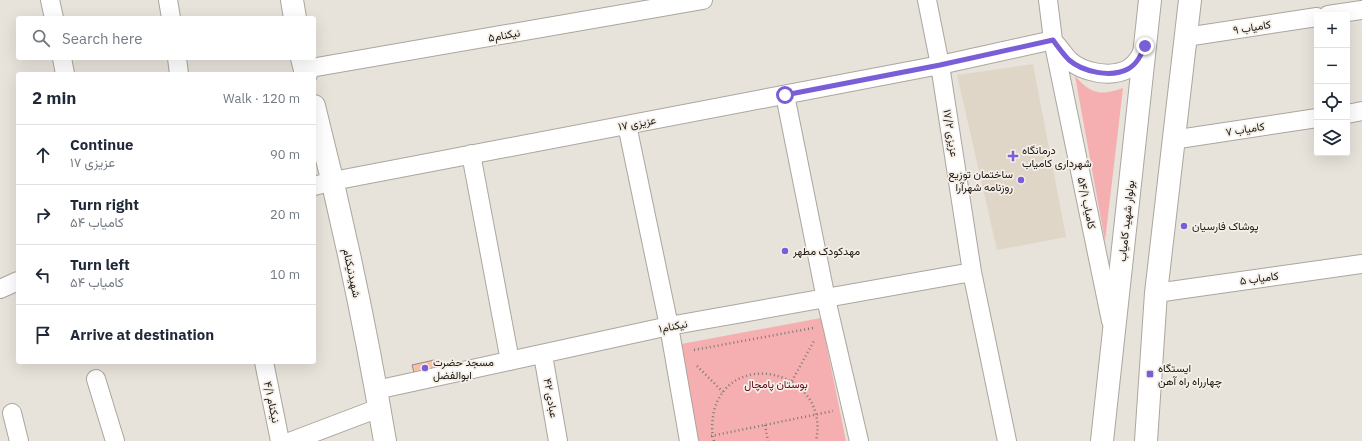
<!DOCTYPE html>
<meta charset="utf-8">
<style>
:root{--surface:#fff;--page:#f2f2f3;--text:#1f2937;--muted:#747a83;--line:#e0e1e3}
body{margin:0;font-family:"IBM Plex Sans",Vazirmatn,sans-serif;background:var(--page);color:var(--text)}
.controls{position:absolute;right:12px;top:12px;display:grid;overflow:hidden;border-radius:4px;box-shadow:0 4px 16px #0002}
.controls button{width:36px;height:36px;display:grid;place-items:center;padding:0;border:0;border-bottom:1px solid var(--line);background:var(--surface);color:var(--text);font:20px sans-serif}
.stop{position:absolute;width:12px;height:12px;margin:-9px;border:3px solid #795ed8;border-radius:50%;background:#fff}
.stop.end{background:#795ed8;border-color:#fff;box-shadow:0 1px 4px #0008}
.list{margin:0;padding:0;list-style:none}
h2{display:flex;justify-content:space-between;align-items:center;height:52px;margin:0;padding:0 16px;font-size:17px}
h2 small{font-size:13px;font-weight:400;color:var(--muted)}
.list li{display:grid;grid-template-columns:26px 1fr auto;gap:12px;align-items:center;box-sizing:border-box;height:60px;padding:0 16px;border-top:1px solid var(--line)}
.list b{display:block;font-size:15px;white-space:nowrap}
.list p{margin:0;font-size:13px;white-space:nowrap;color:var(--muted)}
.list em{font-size:13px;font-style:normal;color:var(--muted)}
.icon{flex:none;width:22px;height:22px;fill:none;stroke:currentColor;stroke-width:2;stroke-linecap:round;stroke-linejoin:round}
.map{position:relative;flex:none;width:1362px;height:441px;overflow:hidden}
.search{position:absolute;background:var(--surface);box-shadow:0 4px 16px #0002;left:16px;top:16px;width:300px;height:44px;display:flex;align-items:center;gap:10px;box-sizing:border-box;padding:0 14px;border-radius:4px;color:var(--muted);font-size:15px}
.panel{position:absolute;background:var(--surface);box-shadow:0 4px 16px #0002;left:16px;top:72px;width:300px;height:292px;border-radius:4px}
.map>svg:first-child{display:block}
.built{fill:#e0d6c8}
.green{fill:#f6afb0}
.building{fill:#f8c0a4;stroke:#938b86}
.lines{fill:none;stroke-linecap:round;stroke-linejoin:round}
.minor-casing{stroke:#aba69e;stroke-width:20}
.tertiary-casing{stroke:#aba69e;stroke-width:24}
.primary-casing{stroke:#aba69e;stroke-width:24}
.path{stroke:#7b7873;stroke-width:2.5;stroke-dasharray:1 3;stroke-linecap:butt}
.minor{stroke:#fff;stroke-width:18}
.tertiary{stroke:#fff;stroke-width:22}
.primary{stroke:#fff;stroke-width:22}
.route{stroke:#795ed8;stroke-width:5}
.poi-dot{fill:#795ed8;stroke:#f5efe7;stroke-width:1.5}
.labels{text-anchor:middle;stroke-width:3.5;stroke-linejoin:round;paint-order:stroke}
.street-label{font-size:11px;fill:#1b1916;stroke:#f5efe7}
.poi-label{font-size:11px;fill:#1b1916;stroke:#f5efe7;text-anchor:start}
.park-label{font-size:11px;fill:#65061b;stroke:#f5efe7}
</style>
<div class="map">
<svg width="1362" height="441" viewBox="0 0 1362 441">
<rect width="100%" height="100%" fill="#e7e2da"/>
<path class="built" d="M1033,64L1066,237L997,250L957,75Z"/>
<path class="green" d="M1075,76C1091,94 1100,96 1123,88L1105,241Z
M821,318L846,441H695L676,345Z"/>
<path class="building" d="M434,360L437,370L415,376L412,365Z"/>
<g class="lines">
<defs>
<path id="minor" d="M50,0L54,18
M168,0L171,18
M927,0L940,65L972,272L1007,441
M1048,0L1053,40L1111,321
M1328,15L1362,10
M1186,37L1317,17
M1055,43C1060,48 1064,55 1069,60C1083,73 1111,78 1128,69C1137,64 1141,55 1145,46
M62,58L65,74
M177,58L179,74
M305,69L703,0
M785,95L826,299L859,441
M1347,114L1362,111
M627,125L669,326L689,441
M1172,140L1317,118
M471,154L510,361
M314,186L333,181L940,65L1053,40
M0,289L18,281
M1156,293L1362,264
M543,355L558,441
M264,362L280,441
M96,379L115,441
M376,390L669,326L972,272
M12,413L19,441
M292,441L379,408"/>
<path id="tertiary" d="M292,0L295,18
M302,58L306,74
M314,106C342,216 366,329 385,441"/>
<path id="primary" d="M1102,441L1150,0
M1146,441L1156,293L1190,0"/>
</defs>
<use href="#minor" class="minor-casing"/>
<use href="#tertiary" class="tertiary-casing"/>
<use href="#primary" class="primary-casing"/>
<path class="path" d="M694,350L813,328
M697,366L723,392
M792,381L815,339
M765,425L768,441
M711,436L833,411
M714,441C711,431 712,421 714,411C731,346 831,372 816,441"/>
<use href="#minor" class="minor"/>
<use href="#tertiary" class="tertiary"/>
<use href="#primary" class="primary"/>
</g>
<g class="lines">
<path class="route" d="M785,95L940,65L1053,40C1058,47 1063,54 1069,60C1083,72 1111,78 1128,69C1137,64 1141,55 1145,46"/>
</g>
<g class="poi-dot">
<path d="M1011 150h4v4h4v4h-4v4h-4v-4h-4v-4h4z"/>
<circle cx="1021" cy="180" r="4"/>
<circle cx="1184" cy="226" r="4"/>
<circle cx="785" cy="251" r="4"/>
<circle cx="425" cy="368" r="4"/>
<rect x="1146" y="370" width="8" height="8" rx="2"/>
</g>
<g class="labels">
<g class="street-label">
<text transform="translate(1252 27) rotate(-9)" y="4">کامیاب ۹</text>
<text transform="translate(504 35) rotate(-10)" y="4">نیکنام۵</text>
<text transform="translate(637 123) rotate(-11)" y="4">عزیزی ۱۷</text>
<text transform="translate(1245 129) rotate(-9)" y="4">کامیاب ۷</text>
<text transform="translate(951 133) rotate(81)" y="4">عزیزی ۱۷/۲</text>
<text transform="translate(1087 203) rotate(78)" y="4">کامیاب ۵۴/۱</text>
<text transform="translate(1126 221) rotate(-84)" y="4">بولوار شهید کامیاب</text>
<text transform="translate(352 273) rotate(78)" y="4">شهیدنیکنام</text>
<text transform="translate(1259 278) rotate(-8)" y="4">کامیاب ۵</text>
<text transform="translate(673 326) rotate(-11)" y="4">نیکنام۱</text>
<text transform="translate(551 398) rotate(80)" y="4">عبادی ۴۲</text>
<text transform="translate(272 402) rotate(78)" y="4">نیکنام ۴/۱</text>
</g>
<g class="poi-label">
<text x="1022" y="154">درمانگاه<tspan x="1022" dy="13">شهرداری کامیاب</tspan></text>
<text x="1013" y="178" text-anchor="end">ساختمان توزیع<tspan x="1013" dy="13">روزنامه شهرآرا</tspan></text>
<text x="1192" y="230">پوشاک فارسیان</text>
<text x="793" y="255">مهدکودک مطهر</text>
<text x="433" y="366">مسجد حضرت<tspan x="433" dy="13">ابوالفضل</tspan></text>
<text x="1158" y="372">ایستگاه<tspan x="1158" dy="13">چهارراه راه آهن</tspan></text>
</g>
<g class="park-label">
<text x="776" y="388">بوستان پامچال</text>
</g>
</g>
</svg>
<div class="controls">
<button>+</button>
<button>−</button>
<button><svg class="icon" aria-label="locate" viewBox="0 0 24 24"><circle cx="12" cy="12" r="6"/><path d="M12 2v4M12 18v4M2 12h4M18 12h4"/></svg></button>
<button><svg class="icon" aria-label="layers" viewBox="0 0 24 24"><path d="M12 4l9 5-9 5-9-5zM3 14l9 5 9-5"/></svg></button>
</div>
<div class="stop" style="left:785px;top:95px"></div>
<div class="stop end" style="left:1145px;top:46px"></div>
<div class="search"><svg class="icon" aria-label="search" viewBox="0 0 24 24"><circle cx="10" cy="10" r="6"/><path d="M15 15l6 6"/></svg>Search here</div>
<section class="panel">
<h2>2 min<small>Walk · 120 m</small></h2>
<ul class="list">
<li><svg class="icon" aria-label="ahead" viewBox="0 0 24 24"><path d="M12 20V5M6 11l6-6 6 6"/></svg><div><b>Continue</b><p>عزیزی ۱۷</p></div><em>90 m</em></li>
<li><svg class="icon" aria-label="right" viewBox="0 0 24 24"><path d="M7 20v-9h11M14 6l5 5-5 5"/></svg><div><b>Turn right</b><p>کامیاب ۵۴</p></div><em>20 m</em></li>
<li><svg class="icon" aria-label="left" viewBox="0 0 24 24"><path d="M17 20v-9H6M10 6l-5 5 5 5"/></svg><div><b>Turn left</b><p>کامیاب ۵۴</p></div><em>10 m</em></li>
<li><svg class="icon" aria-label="arrive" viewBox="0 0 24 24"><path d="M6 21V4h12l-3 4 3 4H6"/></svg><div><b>Arrive at destination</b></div></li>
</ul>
</section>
</div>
